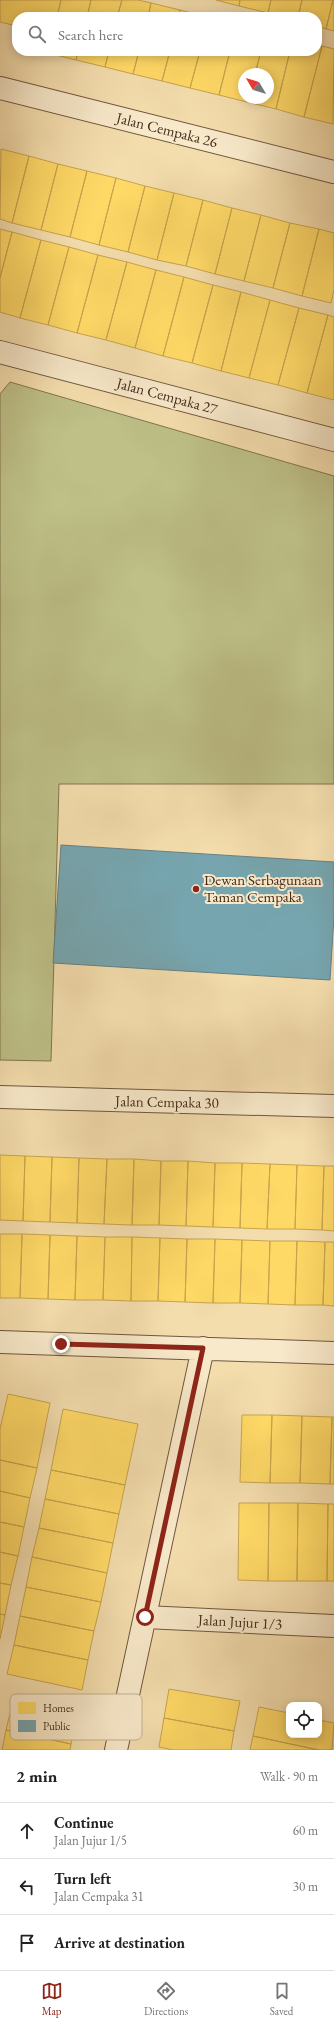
<!DOCTYPE html>
<meta charset="utf-8">
<style>
:root{--surface:#fff;--page:#f6f6f6;--text:#222;--muted:#767676;--line:#e0e0e0;--accent:#8f2418}
body{margin:0;font-family:"EB Garamond",serif;background:var(--page);color:var(--text)}
.controls{position:absolute;right:12px;bottom:12px;display:grid;overflow:hidden;border-radius:8px;box-shadow:0 2px 10px #0003}
.controls button{width:36px;height:36px;display:grid;place-items:center;padding:0;border:0;border-bottom:1px solid var(--line);background:var(--surface);color:var(--text);font:20px sans-serif}
.compass{position:absolute;left:238px;top:68px;width:36px;height:36px;border-radius:50%;background:var(--surface);box-shadow:0 2px 10px #0003;rotate:308deg}
.stop{position:absolute;width:12px;height:12px;margin:-9px;border:3px solid #8f2418;border-radius:50%;background:#fff}
.stop.end{background:#8f2418;border-color:#fff;box-shadow:0 1px 4px #0008}
.list{margin:0;padding:0;list-style:none}
h2{display:flex;justify-content:space-between;align-items:center;height:52px;margin:0;padding:0 16px;font-size:17px}
h2 small{font-size:13px;font-weight:400;color:var(--muted)}
.list li{display:grid;grid-template-columns:26px 1fr auto;gap:12px;align-items:center;box-sizing:border-box;height:56px;padding:0 16px;border-top:1px solid var(--line)}
.list b{display:block;font-size:15px;white-space:nowrap}
.list p{margin:0;font-size:13px;white-space:nowrap;color:var(--muted)}
.list em{font-size:13px;font-style:normal;color:var(--muted)}
.icon{flex:none;width:22px;height:22px;fill:none;stroke:currentColor;stroke-width:2;stroke-linecap:round;stroke-linejoin:round}
.map{position:relative;flex:none;width:334px;height:1750px;overflow:hidden}
.search{position:absolute;background:var(--surface);box-shadow:0 2px 10px #0003;left:12px;right:12px;top:12px;height:44px;display:flex;align-items:center;gap:10px;box-sizing:border-box;padding:0 14px;border-radius:16px;color:var(--muted);font-size:15px}
.sheet{height:220px;background:var(--surface)}
nav{display:flex;justify-content:space-around;align-items:center;box-sizing:border-box;height:56px;border-top:1px solid var(--line);background:var(--surface);font-size:11px;color:var(--muted)}
nav a{display:grid;justify-items:center;gap:2px}
nav .on{color:var(--accent)}
.map>svg:first-child{display:block}
.green{fill:#bec088;stroke:#807551}
.homes{fill:#ffd966;stroke:#c7a44f}
.public{fill:#76a5af;stroke:#678082}
.lines{fill:none;stroke-linecap:round;stroke-linejoin:round}
.minor-casing{stroke:#6f573f;stroke-width:24}
.minor{stroke:#f8e9ca;stroke-width:22}
.route{stroke:#8f2418;stroke-width:5}
.poi-dot{fill:#8f2418;stroke:#f8e9ca;stroke-width:1.5}
.labels{text-anchor:middle;stroke-width:4;stroke-linejoin:round;paint-order:stroke}
.street-label{font-size:15px;fill:#432a1a;stroke:#f8e9ca}
.poi-label{font-size:15px;fill:#432a1a;stroke:#f8e9ca;text-anchor:start}
.key{fill:#f8e9ca;stroke:#c2b095;stroke-width:1}
.key-label{font-size:11px;fill:#432a1a}
</style>
<div class="map">
<svg width="334" height="1750" viewBox="0 0 334 1750">
<rect width="100%" height="100%" fill="#f4ddad"/>
<filter id="stains"><feTurbulence type="fractalNoise" baseFrequency=".005" numOctaves="4"/><feColorMatrix values="0 0 0 0 .2 0 0 0 0 .09 0 0 0 0 .02 0 0 0 .5 -.17"/></filter>
<radialGradient id="worn" r=".72"><stop offset=".6" stop-color="#630" stop-opacity="0"/><stop offset="1" stop-color="#630" stop-opacity=".3"/></radialGradient>
<path class="green" d="M10,382L334,476V784H59L51,1061L0,1060V394Z"/>
<path class="homes" d="M0,0H61L57,17H17V26L0,22Z
M61,0H91L87,17H57Z
M91,0H122L117,17H87Z
M122,0H138L151,3L148,17H117Z
M216,0H240L239,6Z
M240,0H271L268,13L239,6Z
M271,0H302L298,17H282L268,13Z
M302,0H333L326,29L317,26V17H298Z
M333,0H334V31L326,29Z
M151,3L180,10L178,17H148Z
M180,10L207,17H178Z
M317,45L322,46L304,117L276,109L290,51H317Z
M322,46L334,49L333,124L304,117Z
M48,51H78L76,60L48,53Z
M78,51H109L105,67L76,60Z
M109,51H139L133,74L105,67Z
M139,51H170L162,81L133,74Z
M170,51H200L190,88L162,81Z
M200,51H230L219,95L190,88Z
M230,51H261L255,74H244V98H249L247,102L219,95Z
M261,51H290L276,109L247,102L249,98H268V74H255Z
M1,149L29,156L12,223L0,219Z
M29,156L58,164L41,230L12,223Z
M58,164L87,171L70,237L41,230Z
M87,171L116,178L99,245L70,237Z
M116,178L145,186L128,252L99,245Z
M145,186L174,193L157,260L128,252Z
M174,193L203,200L186,266L157,260Z
M203,200L232,208L215,274L186,266Z
M232,208L261,215L244,281L215,274Z
M261,215L290,223L273,288L244,281Z
M290,223L319,229L302,296L273,288Z
M0,229L12,232L0,278Z
M319,229L334,233V290L331,303L302,296Z
M12,232L41,240L20,318L0,312V278Z
M41,240L69,247L48,325L20,318Z
M69,247L98,255L77,333L48,325Z
M98,255L127,262L106,340L77,333Z
M127,262L156,270L135,348L106,340Z
M156,270L184,277L163,356L135,348Z
M184,277L213,285L192,363L163,356Z
M213,285L241,292L221,371L192,363Z
M241,292L270,300L249,378L221,371Z
M270,300L299,308L278,385L249,378Z
M299,308L328,315L307,393L278,385Z
M328,315L334,317V400L307,393Z
M0,1155L25,1156L23,1221L0,1220Z
M25,1156L52,1157L50,1222L23,1221Z
M52,1157L79,1158L77,1223L50,1222Z
M79,1158L107,1159L104,1224L77,1223Z
M107,1159H134L132,1225L104,1224Z
M134,1159L161,1161L159,1225H132Z
M161,1161H188L186,1226L159,1225Z
M188,1161L215,1163L213,1227L186,1226Z
M215,1163H242L240,1228L213,1227Z
M242,1163L270,1164L267,1229L240,1228Z
M270,1164L297,1165L295,1229H267Z
M297,1165L324,1166L322,1230L295,1229Z
M324,1166H334V1231L322,1230Z
M0,1234H22L20,1298H0Z
M22,1234L50,1235L48,1299L20,1298Z
M50,1235L77,1236L75,1300L48,1299Z
M77,1236L105,1237L103,1300H75Z
M105,1237H132L131,1301L103,1300Z
M132,1237L160,1238L158,1301H131Z
M160,1238L187,1239L185,1302L158,1301Z
M187,1239H215L213,1303L185,1302Z
M215,1239L242,1240L240,1303H213Z
M242,1240L270,1241L268,1304L240,1303Z
M270,1241H297L295,1305L268,1304Z
M297,1241L325,1242L323,1305H295Z
M325,1242H334V1306L323,1305Z
M8,1394L50,1403L37,1468L0,1460V1429Z
M63,1409L138,1424L125,1485L51,1470Z
M242,1415H272L270,1483L240,1482Z
M272,1415L302,1416L300,1483H270Z
M302,1416L332,1417L330,1484L300,1483Z
M332,1417H334V1484H330Z
M0,1460L37,1468L30,1498L0,1491Z
M51,1470L125,1485L119,1514L45,1499Z
M0,1491L30,1498L24,1527L0,1522Z
M45,1499L119,1514L113,1543L39,1528Z
M239,1503H269L268,1581L238,1580Z
M269,1503H298L297,1581H268Z
M298,1503L328,1504L327,1581H297Z
M328,1504H334V1581H327Z
M0,1522L24,1527L18,1556L0,1552Z
M39,1528L113,1543L107,1573L32,1557Z
M0,1552L18,1556L11,1585L0,1583Z
M32,1557L107,1573L101,1602L26,1587Z
M0,1583L11,1585L5,1615L0,1614Z
M26,1587L101,1602L94,1631L20,1616Z
M0,1614L5,1615L0,1639Z
M20,1616L94,1631L88,1660L14,1645Z
M14,1645L88,1660L82,1690L7,1674Z
M169,1689L240,1701L234,1731L164,1718Z
M13,1701L78,1715L71,1744L6,1730Z
M259,1707L289,1713V1735H319V1720L334,1723L332,1750H319L253,1736Z
M164,1718L234,1731L231,1750H173L159,1747Z
M6,1730L71,1744L70,1750H2Z
M253,1736L319,1750H250Z"/>
<path class="public" d="M61,845L334,862V916L330,980L53,963Z"/>
<g class="lines">
<defs>
<path id="minor" d="M0,88L334,172
M0,352L334,440
M0,1097L334,1106
M0,1342L334,1353
M145,1617L334,1626
M116,1750L203,1348"/>
</defs>
<use href="#minor" class="minor-casing"/>
<use href="#minor" class="minor"/>
</g>
<g class="lines">
<path class="route" d="M61,1344L203,1348L145,1617"/>
</g>
<circle class="poi-dot" cx="196" cy="889" r="4"/>
<g class="labels">
<g class="street-label">
<text transform="translate(167 130) rotate(14)" y="5">Jalan Cempaka 26</text>
<text transform="translate(167 396) rotate(15)" y="5">Jalan Cempaka 27</text>
<text transform="translate(167 1102) rotate(1)" y="5">Jalan Cempaka 30</text>
<text transform="translate(240 1622) rotate(3)" y="5">Jalan Jujur 1/3</text>
</g>
<g class="poi-label">
<text x="204" y="885">Dewan Serbagunaan<tspan x="204" dy="17">Taman Cempaka</tspan></text>
</g>
</g>
<rect x="10" y="1694" width="132" height="46" rx="6" class="key"/>
<rect x="18" y="1702" width="18" height="12" fill="#ffd966"/>
<rect x="18" y="1720" width="18" height="12" fill="#76a5af"/>
<g class="key-label">
<text x="43" y="1712">Homes</text>
<text x="43" y="1730">Public</text>
</g>
<rect width="100%" height="100%" filter="url(#stains)"/>
<rect width="100%" height="100%" fill="url(#worn)"/>
</svg>
<div class="controls">
<button><svg class="icon" aria-label="locate" viewBox="0 0 24 24"><circle cx="12" cy="12" r="6"/><path d="M12 2v4M12 18v4M2 12h4M18 12h4"/></svg></button>
</div>
<svg class="compass" viewBox="-18 -18 36 36"><path d="M0-13l5 13h-10z" fill="#e53935"/><path d="M0 13l5-13h-10z" fill="#767676"/></svg>
<div class="stop" style="left:145px;top:1617px"></div>
<div class="stop end" style="left:61px;top:1344px"></div>
<div class="search"><svg class="icon" aria-label="search" viewBox="0 0 24 24"><circle cx="10" cy="10" r="6"/><path d="M15 15l6 6"/></svg>Search here</div>
</div>
<section class="sheet">
<h2>2 min<small>Walk · 90 m</small></h2>
<ul class="list">
<li><svg class="icon" aria-label="ahead" viewBox="0 0 24 24"><path d="M12 20V5M6 11l6-6 6 6"/></svg><div><b>Continue</b><p>Jalan Jujur 1/5</p></div><em>60 m</em></li>
<li><svg class="icon" aria-label="left" viewBox="0 0 24 24"><path d="M17 20v-9H6M10 6l-5 5 5 5"/></svg><div><b>Turn left</b><p>Jalan Cempaka 31</p></div><em>30 m</em></li>
<li><svg class="icon" aria-label="arrive" viewBox="0 0 24 24"><path d="M6 21V4h12l-3 4 3 4H6"/></svg><div><b>Arrive at destination</b></div></li>
</ul>
</section>
<nav>
<a class="on"><svg class="icon" aria-label="map" viewBox="0 0 24 24"><path d="M3 6l6-2 6 2 6-2v14l-6 2-6-2-6 2zM9 4v14M15 6v14"/></svg>Map</a>
<a><svg class="icon" aria-label="directions" viewBox="0 0 24 24"><path d="M12 3l9 9-9 9-9-9zM9 14v-3h6M13 9l2 2-2 2"/></svg>Directions</a>
<a><svg class="icon" aria-label="saved" viewBox="0 0 24 24"><path d="M7 4h10v16l-5-4-5 4z"/></svg>Saved</a>
</nav>
